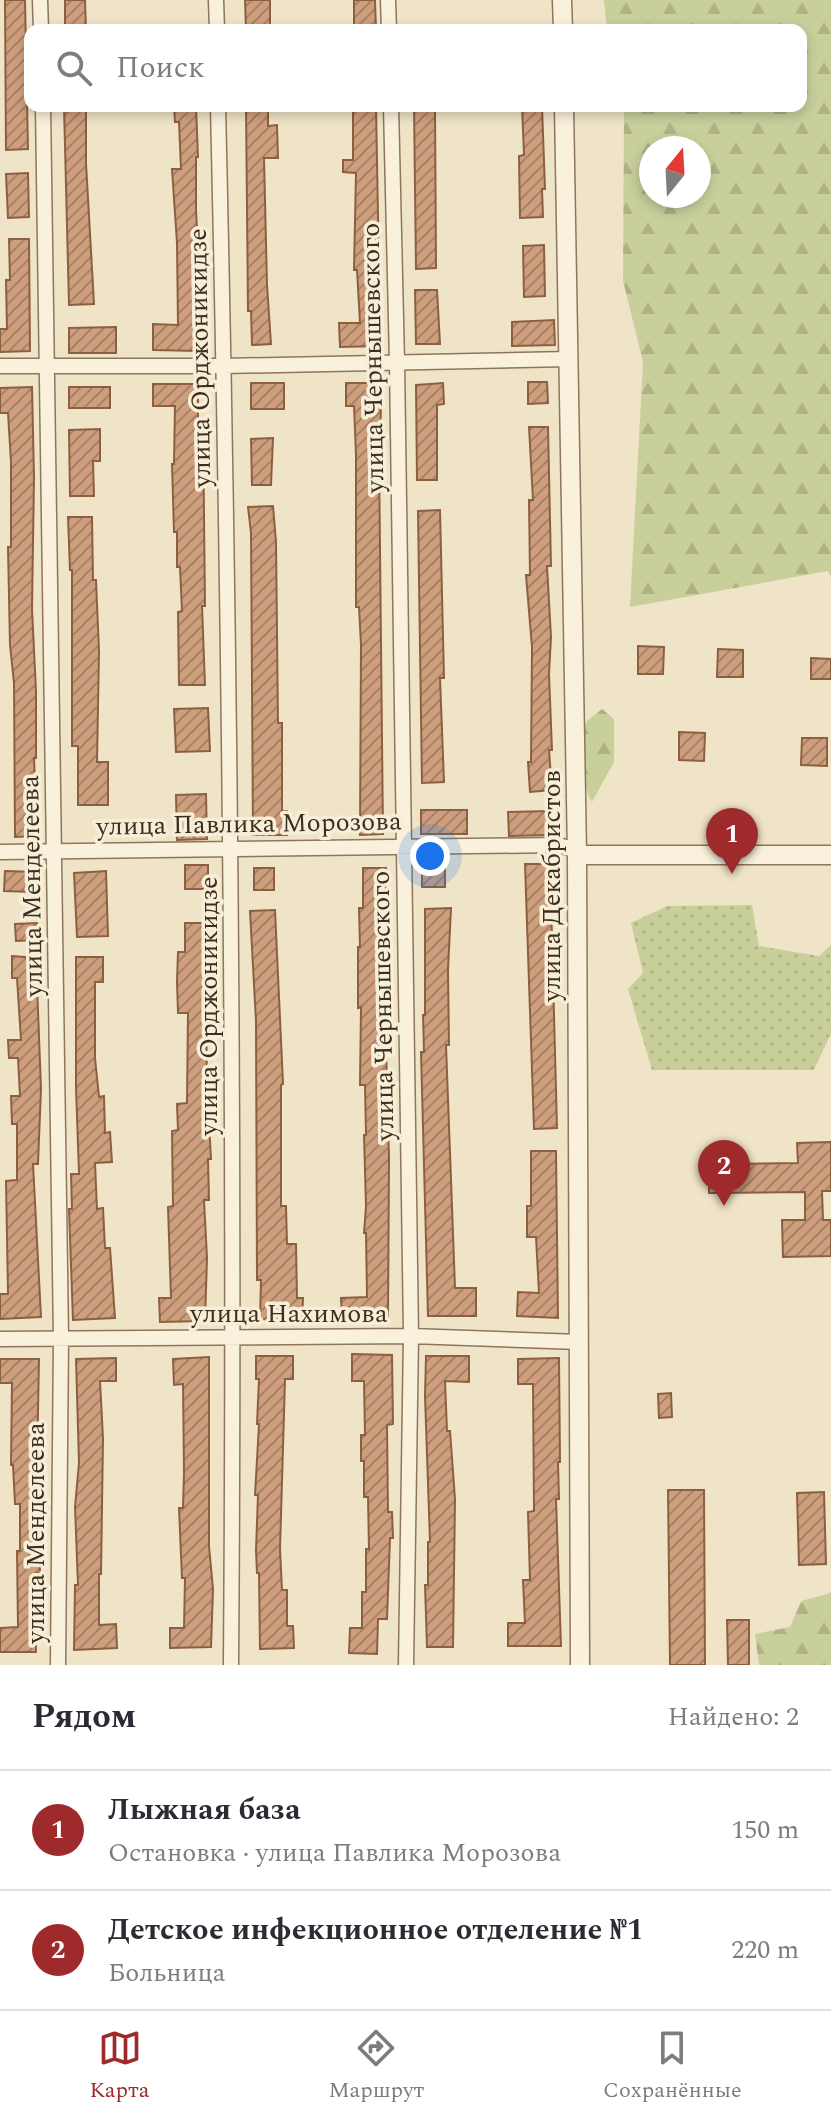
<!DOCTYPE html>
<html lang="ru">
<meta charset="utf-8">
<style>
:root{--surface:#fff;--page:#f2f2f3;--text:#2b2b33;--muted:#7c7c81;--line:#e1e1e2;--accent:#9e2a2b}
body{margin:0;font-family:Spectral,serif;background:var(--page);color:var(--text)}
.compass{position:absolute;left:639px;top:136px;width:72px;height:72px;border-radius:50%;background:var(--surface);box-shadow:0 4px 12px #0003;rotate:18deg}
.you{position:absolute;left:430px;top:856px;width:28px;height:28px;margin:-20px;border:6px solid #fff;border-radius:50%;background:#1a73e8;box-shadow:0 0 0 12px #1a73e833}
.badge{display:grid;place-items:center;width:52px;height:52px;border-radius:50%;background:var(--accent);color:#fff;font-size:26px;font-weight:700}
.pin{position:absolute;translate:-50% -66px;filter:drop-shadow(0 2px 4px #0008)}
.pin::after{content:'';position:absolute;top:42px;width:28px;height:24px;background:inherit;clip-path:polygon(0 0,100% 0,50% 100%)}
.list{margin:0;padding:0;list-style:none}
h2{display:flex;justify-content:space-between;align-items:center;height:104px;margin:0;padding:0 32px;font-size:34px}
h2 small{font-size:26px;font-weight:400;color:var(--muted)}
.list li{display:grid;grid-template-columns:52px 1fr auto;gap:24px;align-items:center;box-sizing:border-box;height:120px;padding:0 32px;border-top:2px solid var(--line)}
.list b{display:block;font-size:30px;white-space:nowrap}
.list p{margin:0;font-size:26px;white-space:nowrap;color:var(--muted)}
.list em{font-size:26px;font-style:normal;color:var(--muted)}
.icon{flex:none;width:44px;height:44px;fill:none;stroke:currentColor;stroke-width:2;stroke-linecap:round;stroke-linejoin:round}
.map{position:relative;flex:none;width:831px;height:1665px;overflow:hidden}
.search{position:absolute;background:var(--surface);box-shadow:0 4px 12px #0003;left:24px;right:24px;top:24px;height:88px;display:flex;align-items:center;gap:20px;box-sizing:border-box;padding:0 28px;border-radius:16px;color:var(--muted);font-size:30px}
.sheet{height:344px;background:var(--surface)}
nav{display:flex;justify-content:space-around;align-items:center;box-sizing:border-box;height:112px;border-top:2px solid var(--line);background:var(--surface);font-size:22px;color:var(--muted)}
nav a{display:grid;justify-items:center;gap:4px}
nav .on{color:var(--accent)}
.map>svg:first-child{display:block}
.green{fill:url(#green-dots)}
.forest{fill:url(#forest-firs);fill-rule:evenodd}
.building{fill:url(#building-hatch);stroke:#8d5f41;stroke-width:2}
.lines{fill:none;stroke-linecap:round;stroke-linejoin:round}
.minor-casing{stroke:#8d765c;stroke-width:17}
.tertiary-casing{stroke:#8d765c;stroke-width:21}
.minor{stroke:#faf1dc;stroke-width:14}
.tertiary{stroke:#faf1dc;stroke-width:18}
.labels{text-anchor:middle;stroke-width:7;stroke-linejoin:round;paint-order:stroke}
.street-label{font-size:26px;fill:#3d2e20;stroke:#f7eed8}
</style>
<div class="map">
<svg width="831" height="1665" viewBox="0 0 831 1665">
<defs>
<pattern id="green-dots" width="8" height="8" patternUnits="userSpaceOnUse" patternTransform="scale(2)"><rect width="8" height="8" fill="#c9cf9b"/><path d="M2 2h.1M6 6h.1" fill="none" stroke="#aeb285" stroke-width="1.8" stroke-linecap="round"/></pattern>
<pattern id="forest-firs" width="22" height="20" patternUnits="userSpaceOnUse" patternTransform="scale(2)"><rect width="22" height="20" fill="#c9cf9b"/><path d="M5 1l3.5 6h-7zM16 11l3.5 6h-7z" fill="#aeb285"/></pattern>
<pattern id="building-hatch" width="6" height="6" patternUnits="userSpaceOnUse" patternTransform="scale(2)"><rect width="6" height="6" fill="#cf9f7d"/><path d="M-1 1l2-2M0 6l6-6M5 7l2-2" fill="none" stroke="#a98266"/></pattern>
</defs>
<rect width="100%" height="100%" fill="#f0e4c8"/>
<path class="green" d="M752,905L759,946L819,956L831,945V1033L814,1070H652L628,989L643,973L631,923L667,906Z"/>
<path class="forest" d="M604,0H831V577L828,571L630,607L643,362L623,281L624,106H801V30H607ZM651,148H699V196H651Z
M602,709L614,719V762L592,802C578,783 592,762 576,737L588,720Z
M831,1593V1665H759L755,1634L790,1627L801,1601Z"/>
<path class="building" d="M5,0H25L28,149L6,150Z
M65,0H85L86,30H65Z
M245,0H270V30H246Z
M354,0H375L376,30H354Z
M64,106H86V163L94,304L69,305Z
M174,106H196L198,157H196V210L199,268H197L198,351L153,350V324L178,325L177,243L172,169H181L179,122H175Z
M246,106H268V126L277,125L278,158H264L267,285L271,344L252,345L251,311H248Z
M353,106H376L379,269H376L379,346L340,347L339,323H360L357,270H354L356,173L343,172V160H353Z
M414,106H435L436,268L416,269Z
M522,106H542L545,189H542L543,217L520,218L519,156L524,155Z
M28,173L29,217L8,218L6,174Z
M9,239H29L30,351L0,352V329H7L6,280H10Z
M544,245L545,296L524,297L523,246Z
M415,290H437L440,344H416Z
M554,320L555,345L512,346V322Z
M116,327V353H69V328Z
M528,382H547L548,403L528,404Z
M251,383H284V409H251Z
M346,383H382L379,455L383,834L360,835L361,645L359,607H356V455L354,406H346Z
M443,383L444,404L437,405V480H417L416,385Z
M153,384H198V425H203L205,606H202L205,685H179L178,612L182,611L180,567H177V532H174L172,464H174L175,406H153Z
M32,387L34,477L32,609L36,691V758H34L37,836L15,837L14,683L10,645L8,547H11V462L8,413H0V388Z
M69,387H110V408H69Z
M529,427H548L551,566H547L551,637L549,674L552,750H549L552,790L530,792L528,762H531L532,647L526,575H530L529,500H533Z
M100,429V461H93L94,496H70L69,430Z
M273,438L271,485H252L251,439Z
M273,506L276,542L278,723H282V811H287V835H253L251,533L248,507Z
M440,510L444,678H440L444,782L422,783L418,511Z
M68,517H92L93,580H96L99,651L97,762H108V805H78V746H72V570H70Z
M638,646L664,647L663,674H638Z
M718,649L743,650V677H717Z
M811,658L831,659V679H811Z
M208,708L210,751L176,752L174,709Z
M679,732L705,733L704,761L679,760Z
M802,738H827V766L801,765Z
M206,794L207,839L177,840L176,795Z
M421,810H467V834H421Z
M550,811V835L509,836L508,812Z
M422,864L445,865V887H422Z
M525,864H550L557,1128L534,1129Z
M185,865H208V889H185Z
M254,868H274V890H254Z
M363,868H386V974H384L389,1158L388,1318L342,1319L341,1298L367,1297L366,1233H364L366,1206L364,1135H366L365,1085H360L361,1007L358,1008V947H360L359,908H363Z
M5,871L36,872L35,892L4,891Z
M106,871L108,936L77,937L74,873Z
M451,908L448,970L449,1045H446L455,1288H476V1316H428L421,1052H424L423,1015H425V909Z
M275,910L283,1084L281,1085V1206H286L287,1244H296L297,1298H303L302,1321L260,1319L261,1280H257L256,1021L250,911Z
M37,923V940L16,941L15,924Z
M185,923H205L207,1086L211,1159H208L209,1200H204L207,1258L205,1321L160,1322L159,1298H171L168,1207L173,1206L172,1131L178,1130L177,1104L187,1103L188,1013H178L177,982L178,952H185Z
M12,956L36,958L41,1089L38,1164H33L41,1317L0,1319V1294H8L6,1181L17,1180V1124H12L11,1096H20L18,1058H9L8,1040H21L17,978H12Z
M76,957H103V982H95V1058L99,1097L104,1096L105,1133L110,1132L112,1162L95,1163L97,1209L103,1208L105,1248H110L115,1318L73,1320L69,1209H72L71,1174H79L76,1088Z
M831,1142V1191H822L823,1220H831V1256L783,1257L782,1220H805V1192L709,1193V1164L798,1163L797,1143Z
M531,1151H556L558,1318L517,1316L518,1292L539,1293L536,1237H527V1206H531Z
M352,1354L392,1355L393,1424L387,1425L388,1512H392L393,1538H390L387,1619H378L377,1654L349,1653L350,1628H362V1592H366V1549H369L368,1497H364V1461H361V1435H365L364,1381H352Z
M256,1356H293V1379H285L280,1549L282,1590H287V1626H293L294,1648L260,1649L259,1573H257L256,1550L258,1495H255L259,1424H257L259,1379H256Z
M426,1356H469V1382L445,1381L447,1431H450L455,1499L453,1647H427L425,1585H428V1542H430L425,1396Z
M209,1357V1546L213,1589L211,1647L170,1648V1628H184L185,1578H182L179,1508H183L184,1473L183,1384L174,1385L173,1359Z
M116,1358V1381H100L103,1438L101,1574H99V1625L116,1624L117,1648L74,1650L75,1585H78L75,1507L79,1463L76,1359Z
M559,1358L560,1462H558L559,1499H556L561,1646H508V1623H525L523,1580H530L528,1512L534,1511L533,1384H518V1359Z
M0,1359H39L37,1465L42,1536H39L40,1573H37L39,1612H35L36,1652H0V1628L18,1627L17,1551H20V1504H15L13,1465H11L12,1383H0Z
M671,1393L672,1417L659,1418L658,1394Z
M668,1490H704L705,1665H670Z
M824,1492L826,1564L799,1565L797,1493Z
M727,1620H749V1665H728Z"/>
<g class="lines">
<defs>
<path id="minor" d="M40,0L41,30
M216,0L217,30
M388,0L389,30
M43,106L61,1338L58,1665
M218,106C230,626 235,1145 231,1665
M391,106L397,362L411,1336L406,1665
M0,366H224L569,359
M0,852L558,845L570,848L577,855
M0,1339L411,1336L579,1342"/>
<path id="tertiary" d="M562,0L563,30
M564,106L577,855L580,1665
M577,855H831"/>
</defs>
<use href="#minor" class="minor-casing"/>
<use href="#tertiary" class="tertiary-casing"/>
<use href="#minor" class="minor"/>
<use href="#tertiary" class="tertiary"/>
</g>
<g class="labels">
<g class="street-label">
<text transform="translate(199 358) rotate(-91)" y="9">улица Орджоникидзе</text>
<text transform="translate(372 358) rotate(-91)" y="9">улица Чернышевского</text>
<text transform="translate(249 823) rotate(-1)" y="9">улица Павлика Морозова</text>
<text transform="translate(31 886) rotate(-91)" y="9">улица Менделеева</text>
<text transform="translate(551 886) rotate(-90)" y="9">улица Декабристов</text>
<text transform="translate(208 1006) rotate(-90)" y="9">улица Орджоникидзе</text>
<text transform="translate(382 1006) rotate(-91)" y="9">улица Чернышевского</text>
<text x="289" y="1322">улица Нахимова</text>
<text transform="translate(35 1533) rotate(-90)" y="9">улица Менделеева</text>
</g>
</g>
</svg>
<svg class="compass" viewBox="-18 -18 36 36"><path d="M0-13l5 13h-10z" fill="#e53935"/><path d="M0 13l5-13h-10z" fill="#7c7c81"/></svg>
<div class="you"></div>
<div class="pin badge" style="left:732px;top:874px">1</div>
<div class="pin badge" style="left:724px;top:1206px">2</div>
<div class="search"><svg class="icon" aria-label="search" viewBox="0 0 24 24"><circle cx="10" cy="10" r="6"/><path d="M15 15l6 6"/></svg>Поиск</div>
</div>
<section class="sheet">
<h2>Рядом<small>Найдено: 2</small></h2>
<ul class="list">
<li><span class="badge">1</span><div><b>Лыжная база</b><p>Остановка · улица Павлика Морозова</p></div><em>150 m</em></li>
<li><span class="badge">2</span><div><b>Детское инфекционное отделение №1</b><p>Больница</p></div><em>220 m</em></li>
</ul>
</section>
<nav>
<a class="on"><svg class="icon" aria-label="map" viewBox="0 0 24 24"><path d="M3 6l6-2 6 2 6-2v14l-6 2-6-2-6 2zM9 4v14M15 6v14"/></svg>Карта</a>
<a><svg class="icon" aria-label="directions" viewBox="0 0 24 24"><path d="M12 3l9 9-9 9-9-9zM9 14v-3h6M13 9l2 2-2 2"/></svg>Маршрут</a>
<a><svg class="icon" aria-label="saved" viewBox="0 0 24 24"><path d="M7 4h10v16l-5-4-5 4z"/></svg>Сохранённые</a>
</nav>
